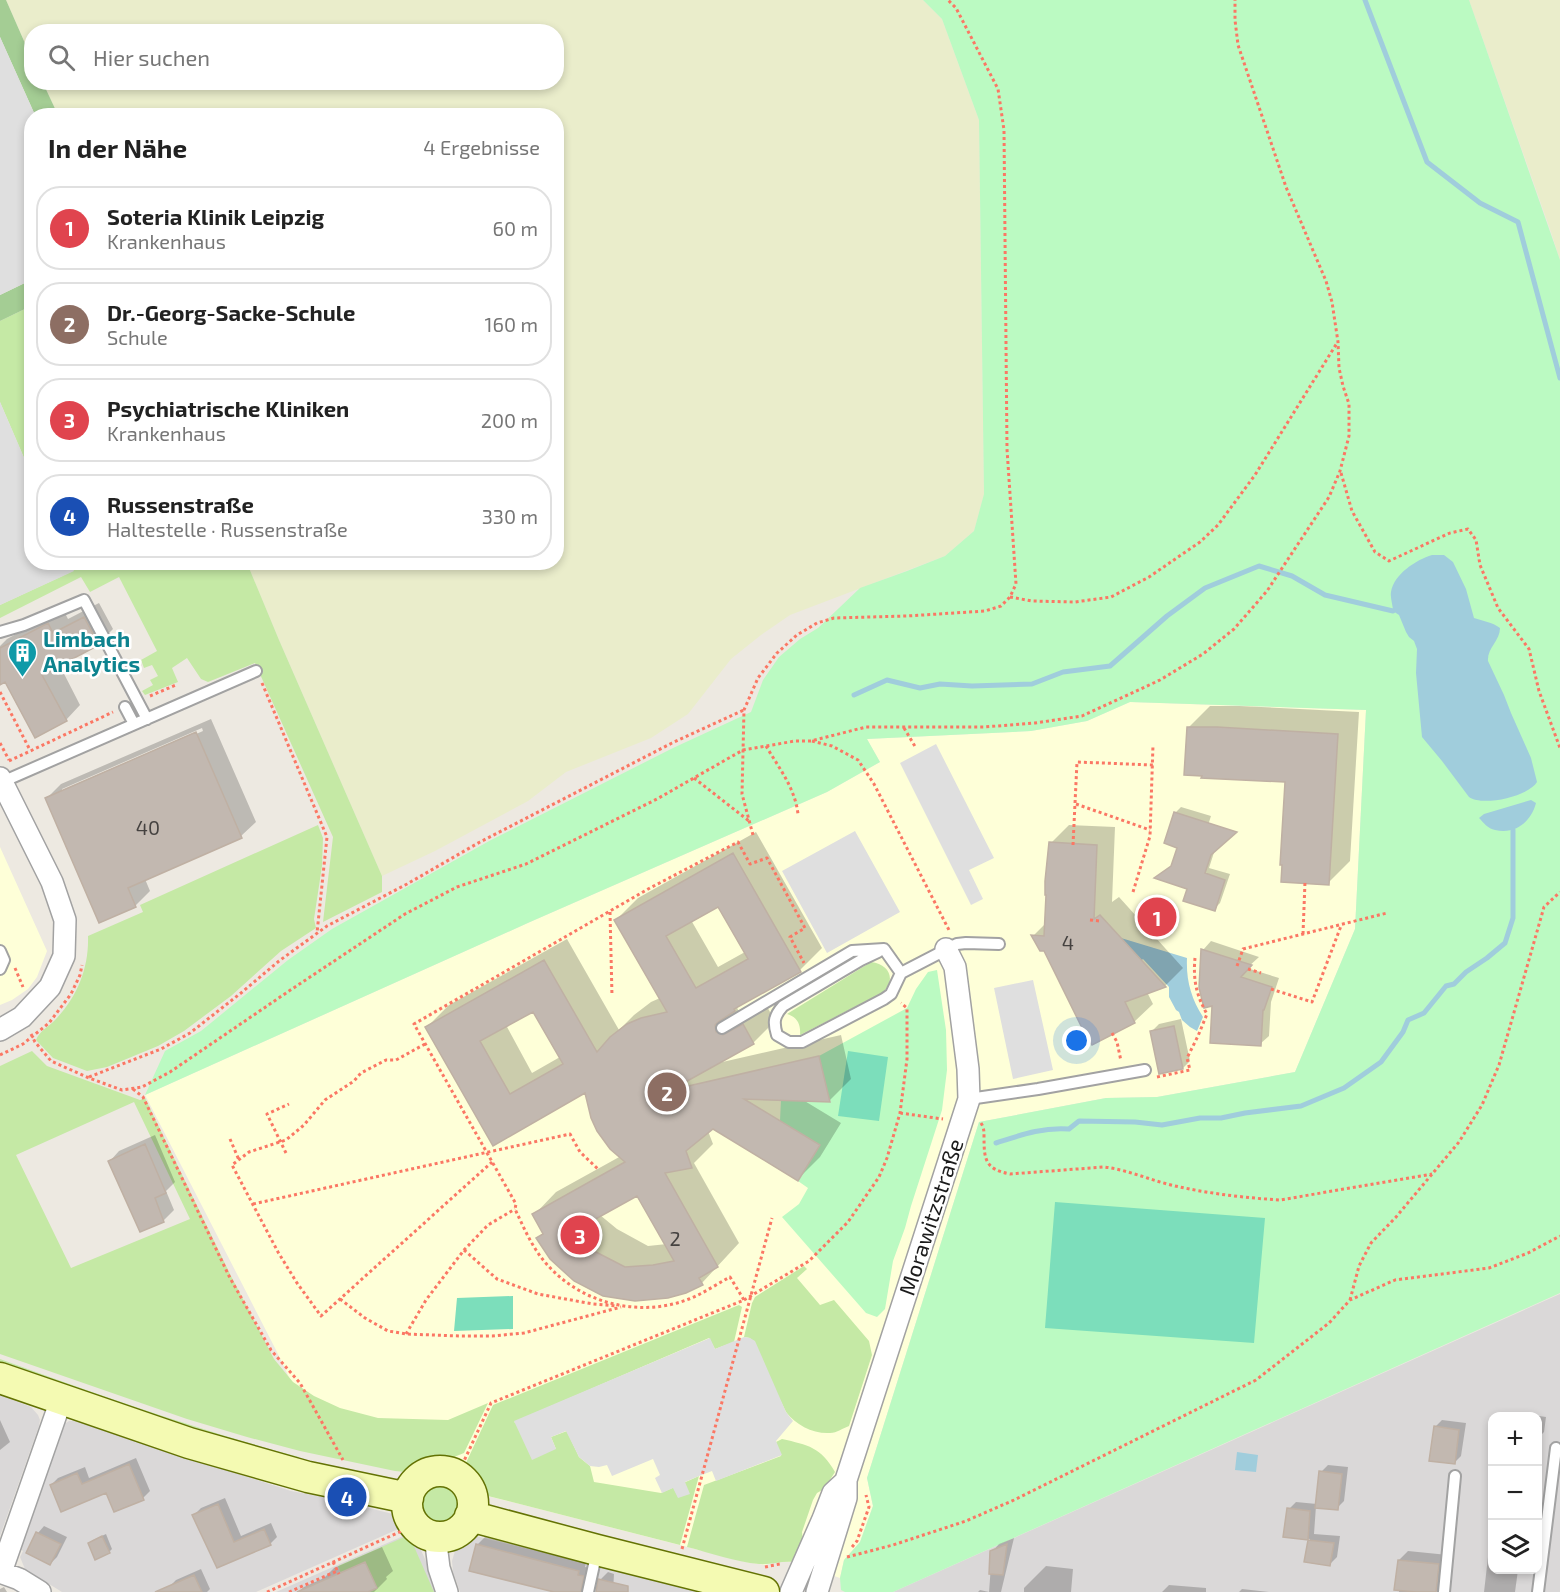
<!DOCTYPE html>
<html lang="de">
<meta charset="utf-8">
<style>
:root{--surface:#fff;--page:#f6f6f6;--text:#222;--muted:#767676;--line:#e0e0e0;--accent:#b45309}
body{margin:0;font-family:"Exo 2",sans-serif;background:var(--page);color:var(--text)}
.controls{position:absolute;right:18px;bottom:18px;display:grid;overflow:hidden;border-radius:12px;box-shadow:0 3px 9px #0003}
.controls button{width:54px;height:54px;display:grid;place-items:center;padding:0;border:0;border-bottom:2px solid var(--line);background:var(--surface);color:var(--text);font:30px sans-serif}
.you{position:absolute;left:1077px;top:1041px;width:21px;height:21px;margin:-15px;border:4px solid #fff;border-radius:50%;background:#1a73e8;box-shadow:0 0 0 9px #1a73e833}
.badge{display:grid;place-items:center;width:39px;height:39px;border-radius:50%;background:var(--accent);color:#fff;font-size:20px;font-weight:700}
.pin{position:absolute;translate:-50% -50%;border:3px solid #fff;box-shadow:0 2px 6px #0006}
.list{margin:0;padding:0;list-style:none}
h2{display:flex;justify-content:space-between;align-items:center;height:78px;margin:0;padding:0 24px;font-size:26px}
h2 small{font-size:20px;font-weight:400;color:var(--muted)}
.list li{display:grid;grid-template-columns:39px 1fr auto;gap:18px;align-items:center;box-sizing:border-box;height:84px;margin:0 12px 12px;padding:0 12px;border:2px solid var(--line);border-radius:24px}
.list b{display:block;font-size:22px;white-space:nowrap}
.list p{margin:0;font-size:20px;white-space:nowrap;color:var(--muted)}
.list em{font-size:20px;font-style:normal;color:var(--muted)}
.icon{flex:none;width:33px;height:33px;fill:none;stroke:currentColor;stroke-width:2;stroke-linecap:round;stroke-linejoin:round}
.map{position:relative;flex:none;width:1560px;height:1592px;overflow:hidden}
.search{position:absolute;background:var(--surface);box-shadow:0 3px 9px #0003;left:24px;top:24px;width:540px;height:66px;display:flex;align-items:center;gap:15px;box-sizing:border-box;padding:0 21px;border-radius:24px;color:var(--muted);font-size:22px}
.panel{position:absolute;background:var(--surface);box-shadow:0 3px 9px #0003;left:24px;top:108px;width:540px;height:462px;border-radius:24px}
.map>svg:first-child{display:block}
.residential{fill:#dad8d8;fill-rule:evenodd}
.education{fill:#feffd8}
.farmland{fill:#eaedcb}
.grass{fill:#c5e9a5;fill-rule:evenodd}
.forest{fill:#a4cd94}
.park{fill:#bbfac2}
.pitch{fill:#7cdebb}
.parking{fill:#dfdfdf}
.water{fill:#a0cddc}
.shadow{fill:#0003;fill-rule:evenodd}
.lines{fill:none;stroke-linecap:round;stroke-linejoin:round}
.stream{stroke:#a0cddc;stroke-width:5}
.building{fill:#c2b8b0;stroke:#bfb0a3;stroke-width:1.5;fill-rule:evenodd}
.lane-casing{stroke:#a2a2a2;stroke-width:14}
.street-casing{stroke:#a2a2a2;stroke-width:24}
.secondary-casing{stroke:#637203;stroke-width:33}
.path{stroke:#fb7764;stroke-width:3;stroke-dasharray:3 3;stroke-linecap:butt}
.lane{stroke:#fff;stroke-width:10}
.street{stroke:#fff;stroke-width:21}
.secondary{stroke:#f4fab2;stroke-width:30}
.labels{text-anchor:middle;stroke-width:5;stroke-linejoin:round;paint-order:stroke}
.number-label{font-size:20px;fill:#454240}
.culture-label{font-size:22px;font-weight:bold;fill:#0d838f;stroke:#fff;text-anchor:start}
.street-label{font-size:22px;fill:#1b1b1b;stroke:#fff}
</style>
<div class="map">
<svg width="1560" height="1592" viewBox="0 0 1560 1592">
<rect width="100%" height="100%" fill="#ede9e1"/>
<path class="residential" d="M1560,1294V1592H893ZM1492,1416H1538V1570H1492Z
M0,1395L31,1407L38,1415L40,1420L39,1426L0,1536Z
M69,1421H74L291,1491L328,1498L401,1516L405,1526L256,1592H62L25,1569L20,1557L23,1551L17,1547L61,1426Z
M410,1533L415,1537L440,1592H276Z
M475,1536L703,1592H460L453,1572L452,1561L455,1551L462,1542Z"/>
<path class="education" d="M1130,702L1366,710L1355,929L1295,1072L1157,1097L1106,1098L979,1122L867,1478L873,1506L860,1542L844,1560L840,1578L793,1562L780,1561L765,1565L746,1562L488,1496L471,1471L465,1465L449,1459L439,1458L427,1460L406,1472L325,1452L275,1348L145,1095L530,922L827,792L880,762L867,739L1031,731L1087,721Z
M0,847L47,951L37,977L28,989L12,1000L0,1005Z"/>
<path class="farmland" d="M6,0H923L942,19L979,120L984,495L974,531L945,556L790,615L761,635L731,659L688,714L651,738L566,772L528,801L435,851L382,876L279,640L247,563L556,562V116L58,115L43,83L556,82V32H32L31,57Z
M1469,0H1560V260L1551,232Z"/>
<path class="grass" d="M31,306V474L0,402V321Z
M70,563H247L279,640L382,876V892L323,922L333,837L255,663L208,682L201,679L187,658L172,668L178,682L145,695L142,691L153,685L150,680L158,676L152,665L144,668L141,660L157,651L119,577L90,592L81,577L0,618V605L73,571Z
M318,825L323,838L322,866L314,919L316,928L281,951L231,996L184,1031L158,1046L107,1067L87,1071L53,1058L36,1040C40,1030 49,1027 56,1019C78,996 89,967 88,936L143,912L140,905Z
M871,962C891,964 897,983 880,994L800,1035C801,1024 797,1017 787,1014Z
M32,1051L47,1066L140,1100L145,1098L232,1278L274,1359L293,1382L314,1396L340,1408L378,1418L448,1420L488,1403L464,1453L449,1459L439,1458L427,1460L406,1472L395,1471L300,1451L247,1437L187,1419L0,1354V1066ZM134,1102L190,1219L71,1268L16,1155Z
M804,1266L807,1269L797,1278L820,1305L834,1300L869,1341L872,1355L849,1426C843,1428 837,1433 830,1433C813,1434 796,1425 786,1412L750,1338L744,1337L752,1303L755,1297Z
M739,1305L742,1307L734,1342L715,1349L709,1338L514,1422L556,1449L551,1437L567,1431L579,1457L590,1466L594,1482L661,1493L699,1476L680,1545L488,1496L476,1477L465,1465L493,1405Z
M0,1359C99,1395 198,1430 299,1457L298,1466L0,1369Z
M782,1439C808,1445 821,1447 835,1472L824,1489L817,1493L813,1500L802,1532L803,1542L793,1562C780,1561 771,1565 759,1564C735,1562 711,1553 687,1547L704,1485L781,1456L776,1442Z
M420 1504a19 19 0 1 1 38 0a19 19 0 1 1-38 0Z
M409,1535L434,1592H369L377,1588L365,1562L341,1573L338,1566Z"/>
<path class="forest" d="M0,0H6L31,57L32,82L43,83L58,115H35L0,37Z
M31,280V306L0,321V295Z"/>
<path class="park" d="M923,0H1469L1560,260V1293L893,1592H845L841,1590L840,1578L844,1560L860,1542L873,1506L867,1478L979,1122L1106,1098L1157,1097L1295,1072L1355,929L1366,710L1130,702L1087,721L1031,731L867,739L880,762L827,792L530,922L145,1095L165,1051L201,1031L288,960L332,929L491,840L673,748L751,712L763,680L779,657L800,639L818,628L860,588L907,571L945,556L974,531L984,494L979,120L942,19Z
M937,970L946,1030L947,1070L942,1110L911,1206L905,1228L893,1261L885,1309L877,1317L866,1313L782,1217L799,1204L808,1188L798,1181L820,1145L780,1121L781,1100L830,1102L819,1056L907,1008L916,989L928,972Z"/>
<path class="pitch" d="M848,1051L888,1057L879,1121L838,1116Z
M1055,1202L1265,1218L1254,1343L1045,1328Z
M513,1296V1329L454,1331L457,1298Z"/>
<path class="parking" d="M0,37L35,115L32,116L31,280L0,295Z
M0,402L31,474L32,562L70,563L74,571L0,605Z
M936,744L994,858L969,870L983,899L971,905L900,763Z
M855,831L900,912L827,953L782,871Z
M1033,980L1053,1070L1013,1079L994,988Z
M744,1337L750,1338L755,1341L786,1412L793,1421L776,1441L782,1455L716,1481L712,1471L699,1476L685,1482L690,1494L678,1498L673,1488L662,1493L655,1478L660,1475L653,1459L612,1476L607,1465L599,1467L590,1466L579,1457L566,1431L551,1437L556,1449L532,1460L514,1421L710,1338L715,1349Z"/>
<path class="water" d="M1432,555H1444L1453,562L1466,589L1474,618C1483,621 1492,622 1500,628C1500,641 1487,648 1488,661L1504,695L1511,713L1531,758L1537,782C1529,796 1483,807 1469,797L1442,761L1422,737L1416,673L1417,649L1414,641L1409,637L1406,632L1399,615L1393,611C1393,605 1390,598 1391,592C1394,574 1416,560 1432,555Z
M1531,800L1536,803C1531,822 1515,835 1495,830C1488,829 1483,822 1479,818L1484,814Z
M1121,938L1187,958C1186,980 1191,998 1203,1017L1197,1031L1190,1027L1182,1020L1179,1012L1176,1010L1169,997V987L1143,959L1139,962L1116,939Z
M1237,1452L1258,1455L1256,1472L1235,1470Z"/>
<path class="shadow" d="M99,603L113,629L98,644L59,664L80,705L66,720L0,668V646L7,639L63,609L68,619Z
M1210,706H1240L1359,712L1350,861L1328,883L1286,781L1188,728Z
M211,719L256,822L241,836L145,879L150,891L135,906L46,799L61,784ZM202,728L203,731L62,792V789Z
M1181,807L1211,816L1199,853L1220,834L1209,868L1230,874L1220,903L1214,909L1189,888L1156,877L1174,864L1179,847L1166,842L1176,812Z
M1069,825L1115,827L1112,902L1119,897L1183,968L1165,986L1147,992L1153,1004L1134,1022L1045,949L1033,936L1046,923L1051,843Z
M756,832L822,948L800,970L741,1004L737,1007L738,1010L746,1014L765,1003L775,1021L753,1043L718,1063L841,1035L851,1079L829,1101L803,1100L841,1123L820,1157L798,1179L712,1127L708,1131L713,1144L694,1163L739,1243L702,1283L604,1294L538,1238L544,1233L534,1215L556,1192L621,1156L586,1091L494,1144L427,1027L449,1005L567,939L619,1030L634,1015L651,1002L660,998L616,920L638,898ZM718,905L745,952L718,967L691,920ZM533,1010L560,1057L532,1073L506,1025ZM638,1194L667,1244L648,1246L617,1229L600,1215Z
M1211,941L1259,957L1247,968L1279,978L1271,1002L1269,1036L1260,1044L1213,1004L1201,988L1203,950Z
M1181,1019L1190,1061L1183,1068L1152,1031L1159,1024Z
M155,1135L175,1182L166,1191L174,1210L164,1220L140,1230L110,1161L119,1151Z
M1525,1414L1546,1417L1544,1432L1538,1438V1416H1523Z
M0,1420L10,1442L0,1450Z
M1442,1420L1466,1423L1461,1456L1454,1463L1435,1427Z
M136,1458L150,1491L143,1498L106,1491L51,1485L58,1478L85,1467L89,1478Z
M1328,1465L1348,1467L1344,1501L1337,1508L1316,1506L1314,1534L1340,1536L1337,1557L1330,1564L1306,1561L1310,1539L1285,1536L1289,1509L1296,1502L1317,1504L1321,1472Z
M1538,1474H1541L1538,1493Z
M225,1498L241,1536L271,1523L277,1537L270,1544L218,1566L194,1515L201,1508Z
M44,1526L67,1537L57,1557L50,1564L28,1552L38,1533Z
M106,1534L112,1549L109,1552L89,1543L93,1540Z
M485,1537L586,1563L585,1567L591,1568L588,1585L594,1592H597L600,1580L608,1572L614,1574L613,1592H560L477,1545Z
M1014,1538L1001,1592H978L980,1590L989,1592L992,1552L999,1544Z
M382,1547L393,1571L386,1577L387,1579L374,1592H298L304,1587L324,1578L334,1568Z
M1408,1551L1448,1555L1445,1583L1436,1592H1399V1560Z
M1492,1552V1570H1518L1515,1592H1484L1488,1557Z
M1046,1566L1073,1569L1071,1592H1024V1588Z
M201,1569L210,1589L207,1592H171L169,1587L176,1580Z
M1169,1585L1206,1588V1592H1162Z
M4,1587L7,1592H0V1589Z
M1242,1589L1269,1592H1239Z"/>
<g class="lines">
<path class="stream" d="M1365,0L1427,162L1480,203L1518,222L1560,378
M854,695L887,680L920,688L940,684L972,686L1032,684L1063,672L1110,666L1167,616L1205,588L1259,566L1292,576L1325,595L1393,611
M996,1143C1021,1135 1042,1127 1069,1129L1079,1121L1135,1122L1162,1125L1200,1118H1221L1245,1113L1301,1106L1344,1088L1381,1062L1403,1032L1408,1020L1424,1013L1446,986L1454,984L1466,972L1487,958L1505,943L1513,918V830"/>
</g>
<path class="building" d="M84,617L99,645L42,675L67,721L35,738L5,682L0,685V648L48,623L53,633Z
M1187,727H1217L1338,734L1329,885L1281,882L1282,865H1280L1285,782L1201,778L1202,776L1184,775Z
M196,732L242,838L128,888L136,907L99,923L45,798Z
M1174,812L1237,832L1211,855L1205,873L1225,880L1215,911L1183,901L1187,889L1154,878L1171,866L1177,848L1164,843Z
M1049,842L1097,845L1094,919L1100,915L1166,987L1125,1002L1135,1023L1092,1045L1088,1038H1087L1044,951H1040L1031,935L1044,936L1046,895H1045V881Z
M733,853L801,972L734,1009L735,1011L718,1022L715,1025L716,1032L723,1035L743,1024L754,1044L671,1090L819,1056L830,1102L744,1099L820,1145L798,1181L713,1129L686,1151L692,1168L665,1173L718,1267L699,1278L703,1285L686,1293L668,1298L635,1301L603,1296L574,1281L550,1259L536,1238L543,1234L532,1214L625,1162L610,1149L597,1131L591,1118L585,1093L493,1146L425,1027L544,960L597,1052L610,1037L627,1024L641,1018L667,1012L614,920ZM718,907L748,959L696,988L666,936ZM533,1012L563,1064L510,1094L480,1041ZM637,1196L674,1261L653,1265L625,1267L594,1251L572,1232Z
M1201,949L1252,965L1241,977L1272,987L1264,1010H1263L1261,1046L1210,1043L1212,1006L1204,1008L1199,988Z
M1174,1026L1183,1069L1159,1074L1150,1031Z
M145,1144L166,1193L155,1198L164,1222L140,1232L108,1161Z
M1434,1426L1459,1430L1455,1464L1429,1461Z
M129,1464L144,1500L114,1512L106,1493L61,1512L50,1485L77,1473L82,1484Z
M1319,1471L1342,1474L1338,1510L1315,1508Z
M218,1504L234,1542L264,1529L271,1545L217,1568L192,1515Z
M1287,1508L1310,1511L1308,1540L1283,1537Z
M36,1532L61,1544L50,1565L26,1553Z
M102,1536L110,1553L95,1560L88,1543Z
M1308,1540L1334,1543L1330,1566L1304,1562Z
M476,1544L579,1571L578,1575L584,1576L581,1592H554L469,1571Z
M1007,1544L1003,1575L989,1574L990,1551Z
M1398,1560L1439,1564L1436,1592H1416L1394,1590Z
M365,1562L377,1588L368,1592H297Z
M194,1575L202,1592H155Z
M598,1579L628,1586V1592H596Z"/>
<g class="lines">
<defs>
<path id="lane" d="M0,632L24,625L84,600L147,719
M125,707L134,724
M2,782L256,671
M0,951L4,960L0,969
M878,952L861,960L783,1006C774,1016 773,1022 777,1035L789,1042H802L884,999L891,994L901,973
M722,1028L852,951L884,949L901,973L957,944L966,943L999,944
M969,1099L1038,1089L1145,1070
M588,1592L597,1551
M1444,1592L1455,1476
M1538,1592L1556,1448"/>
<path id="street" d="M0,778L52,882L65,920L64,956L50,987L22,1017L0,1030
M435,1536L439,1568L447,1592
M0,1572L19,1579L40,1592
M1,1572L61,1400
M791,1592L823,1519L833,1493L846,1481
M817,1592L846,1498V1480L969,1099L968,1069L955,967L946,949"/>
<path id="secondary" d="M0,1378L189,1443L308,1477L408,1498
M407 1504a33 33 0 1 1 66 0a33 33 0 1 1-66 0Z
M470,1516L597,1550L764,1592"/>
</defs>
<use href="#lane" class="lane-casing"/>
<use href="#street" class="street-casing"/>
<use href="#secondary" class="secondary-casing"/>
<path class="path" d="M1341,473L1352,511L1375,552L1389,561L1450,533L1468,529L1476,540L1480,565L1498,608L1529,649L1539,691L1560,748
M1010,597L1032,601L1075,602L1111,597L1149,577L1200,542L1218,525L1255,475L1337,343
M262,683L327,837L317,933
M0,692L30,750
M150,696L176,685
M904,728L916,748
M812,741L832,746L858,760L874,784L950,932
M0,743L9,760
M766,746C779,768 795,788 798,814
M9,761L113,712
M694,778L749,821
M1076,804L1150,830
M753,835L742,794L744,710L758,678L777,653L797,635L817,623L834,618L907,616L985,611L1001,606L1010,597L1016,584L1007,449L1004,130L998,89L956,8L948,0
M1073,845L1077,762L1153,765
M1133,892L1150,836L1153,745
M610,912L612,996
M1090,920L1100,921
M1303,934L1305,882
M1237,966L1243,949L1387,913
M15,968L23,987
M1248,969L1261,973
M1271,989L1312,1002L1341,926
M1112,1033L1117,1042L1121,1061
M31,1034L35,1042L51,1061L89,1078L122,1090L142,1087L170,1072L289,991L405,914L457,887L526,864L657,799L743,750L795,741H811L866,727H984L1035,723L1082,716L1160,680L1203,654L1234,629L1267,591L1329,497L1340,471L1349,436V404L1343,386L1339,368L1338,342L1332,302L1326,281L1286,187L1238,45L1235,20V0
M425,1044L396,1060H386L361,1073L354,1081L325,1100L304,1125L286,1140L249,1152L232,1165L278,1252L297,1283L321,1316L492,1162
M0,1055L23,1044L49,1023L71,994L80,975L82,965
M89,1077L161,1049L190,1033L241,993L279,961L327,926L407,884L480,842L672,743L744,710
M1157,1077L1190,1070L1187,1058L1198,1036L1207,1014C1196,995 1193,979 1195,958
M133,1089L143,1097L230,1278L271,1350L300,1383L343,1460
M900,1113L943,1119
M981,1123C984,1128 984,1131 984,1136C984,1160 985,1169 1010,1174L1104,1167C1130,1170 1154,1182 1180,1187C1212,1194 1247,1198 1280,1200L1432,1174
M230,1139L239,1160
M286,1153L267,1114L289,1104
M253,1204L570,1134L580,1152L599,1170
M464,1250L497,1279L538,1294L593,1304L616,1306
M340,1299L365,1318L388,1331L406,1334L460,1336H492L524,1333L621,1307
M744,1300L809,1261L848,1222L879,1177L887,1158L900,1113L907,1059V1008L901,1003
M1350,1300L1359,1266L1371,1243L1396,1217L1459,1142L1482,1105L1499,1065L1544,907L1560,892
M406,1334L426,1300L464,1250L488,1225L515,1209
M406,1474C425,1462 453,1455 471,1474C476,1480 480,1488 483,1495
M457,1476L491,1403L744,1300L730,1277C717,1284 704,1293 689,1299C636,1320 571,1301 538,1253C529,1240 522,1224 515,1209L516,1204L414,1024L650,888L738,842L750,864L767,858L805,928L790,937L804,963
M852,1547L857,1541L869,1507L866,1495
M682,1549L772,1218
M847,1557L893,1545L966,1521L1014,1500L1256,1380L1329,1323L1350,1300L1395,1280L1489,1268L1528,1253L1560,1236
M333,1562L339,1574
M765,1567L780,1564
M267,1592L406,1529L414,1524
M289,1592L337,1571"/>
<use href="#lane" class="lane"/>
<use href="#street" class="street"/>
<use href="#secondary" class="secondary"/>
</g>
<defs>
<symbol id="building-pin" viewBox="-11 -11 22 30"><path d="M0 17L-7.5 6A9.5 9.5 0 1 1 7.5 6Z" fill="#0f9aa8" stroke="#fff"/><path d="M-4-6H4V6H1V3H-1V6H-4ZM-2.5-4.3h1.7v1.8h-1.7ZM.8-4.3h1.7v1.8H.8ZM-2.5-1h1.7V.8h-1.7ZM.8-1h1.7V.8H.8Z" fill="#fff"/></symbol>
</defs>
<g fill-rule="evenodd">
<use href="#building-pin" x="6" y="636" width="33" height="45"/>
</g>
<g class="labels">
<g class="number-label">
<text x="148" y="835">40</text>
<text x="1068" y="950">4</text>
<text x="675" y="1246">2</text>
</g>
<g class="culture-label">
<text x="43" y="647">Limbach<tspan x="43" dy="25">Analytics</tspan></text>
</g>
<g class="street-label">
<text transform="translate(931 1217) rotate(-72)" y="8">Morawitzstraße</text>
</g>
</g>
</svg>
<div class="controls">
<button>+</button>
<button>−</button>
<button><svg class="icon" aria-label="layers" viewBox="0 0 24 24"><path d="M12 4l9 5-9 5-9-5zM3 14l9 5 9-5"/></svg></button>
</div>
<div class="you"></div>
<div class="pin badge" style="left:1157px;top:917px;background:#e0444e">1</div>
<div class="pin badge" style="left:667px;top:1092px;background:#8d6e63">2</div>
<div class="pin badge" style="left:580px;top:1235px;background:#e0444e">3</div>
<div class="pin badge" style="left:347px;top:1497px;background:#1a4fb4">4</div>
<div class="search"><svg class="icon" aria-label="search" viewBox="0 0 24 24"><circle cx="10" cy="10" r="6"/><path d="M15 15l6 6"/></svg>Hier suchen</div>
<section class="panel">
<h2>In der Nähe<small>4 Ergebnisse</small></h2>
<ul class="list">
<li><span class="badge" style="background:#e0444e">1</span><div><b>Soteria Klinik Leipzig</b><p>Krankenhaus</p></div><em>60 m</em></li>
<li><span class="badge" style="background:#8d6e63">2</span><div><b>Dr.-Georg-Sacke-Schule</b><p>Schule</p></div><em>160 m</em></li>
<li><span class="badge" style="background:#e0444e">3</span><div><b>Psychiatrische Kliniken</b><p>Krankenhaus</p></div><em>200 m</em></li>
<li><span class="badge" style="background:#1a4fb4">4</span><div><b>Russenstraße</b><p>Haltestelle · Russenstraße</p></div><em>330 m</em></li>
</ul>
</section>
</div>
